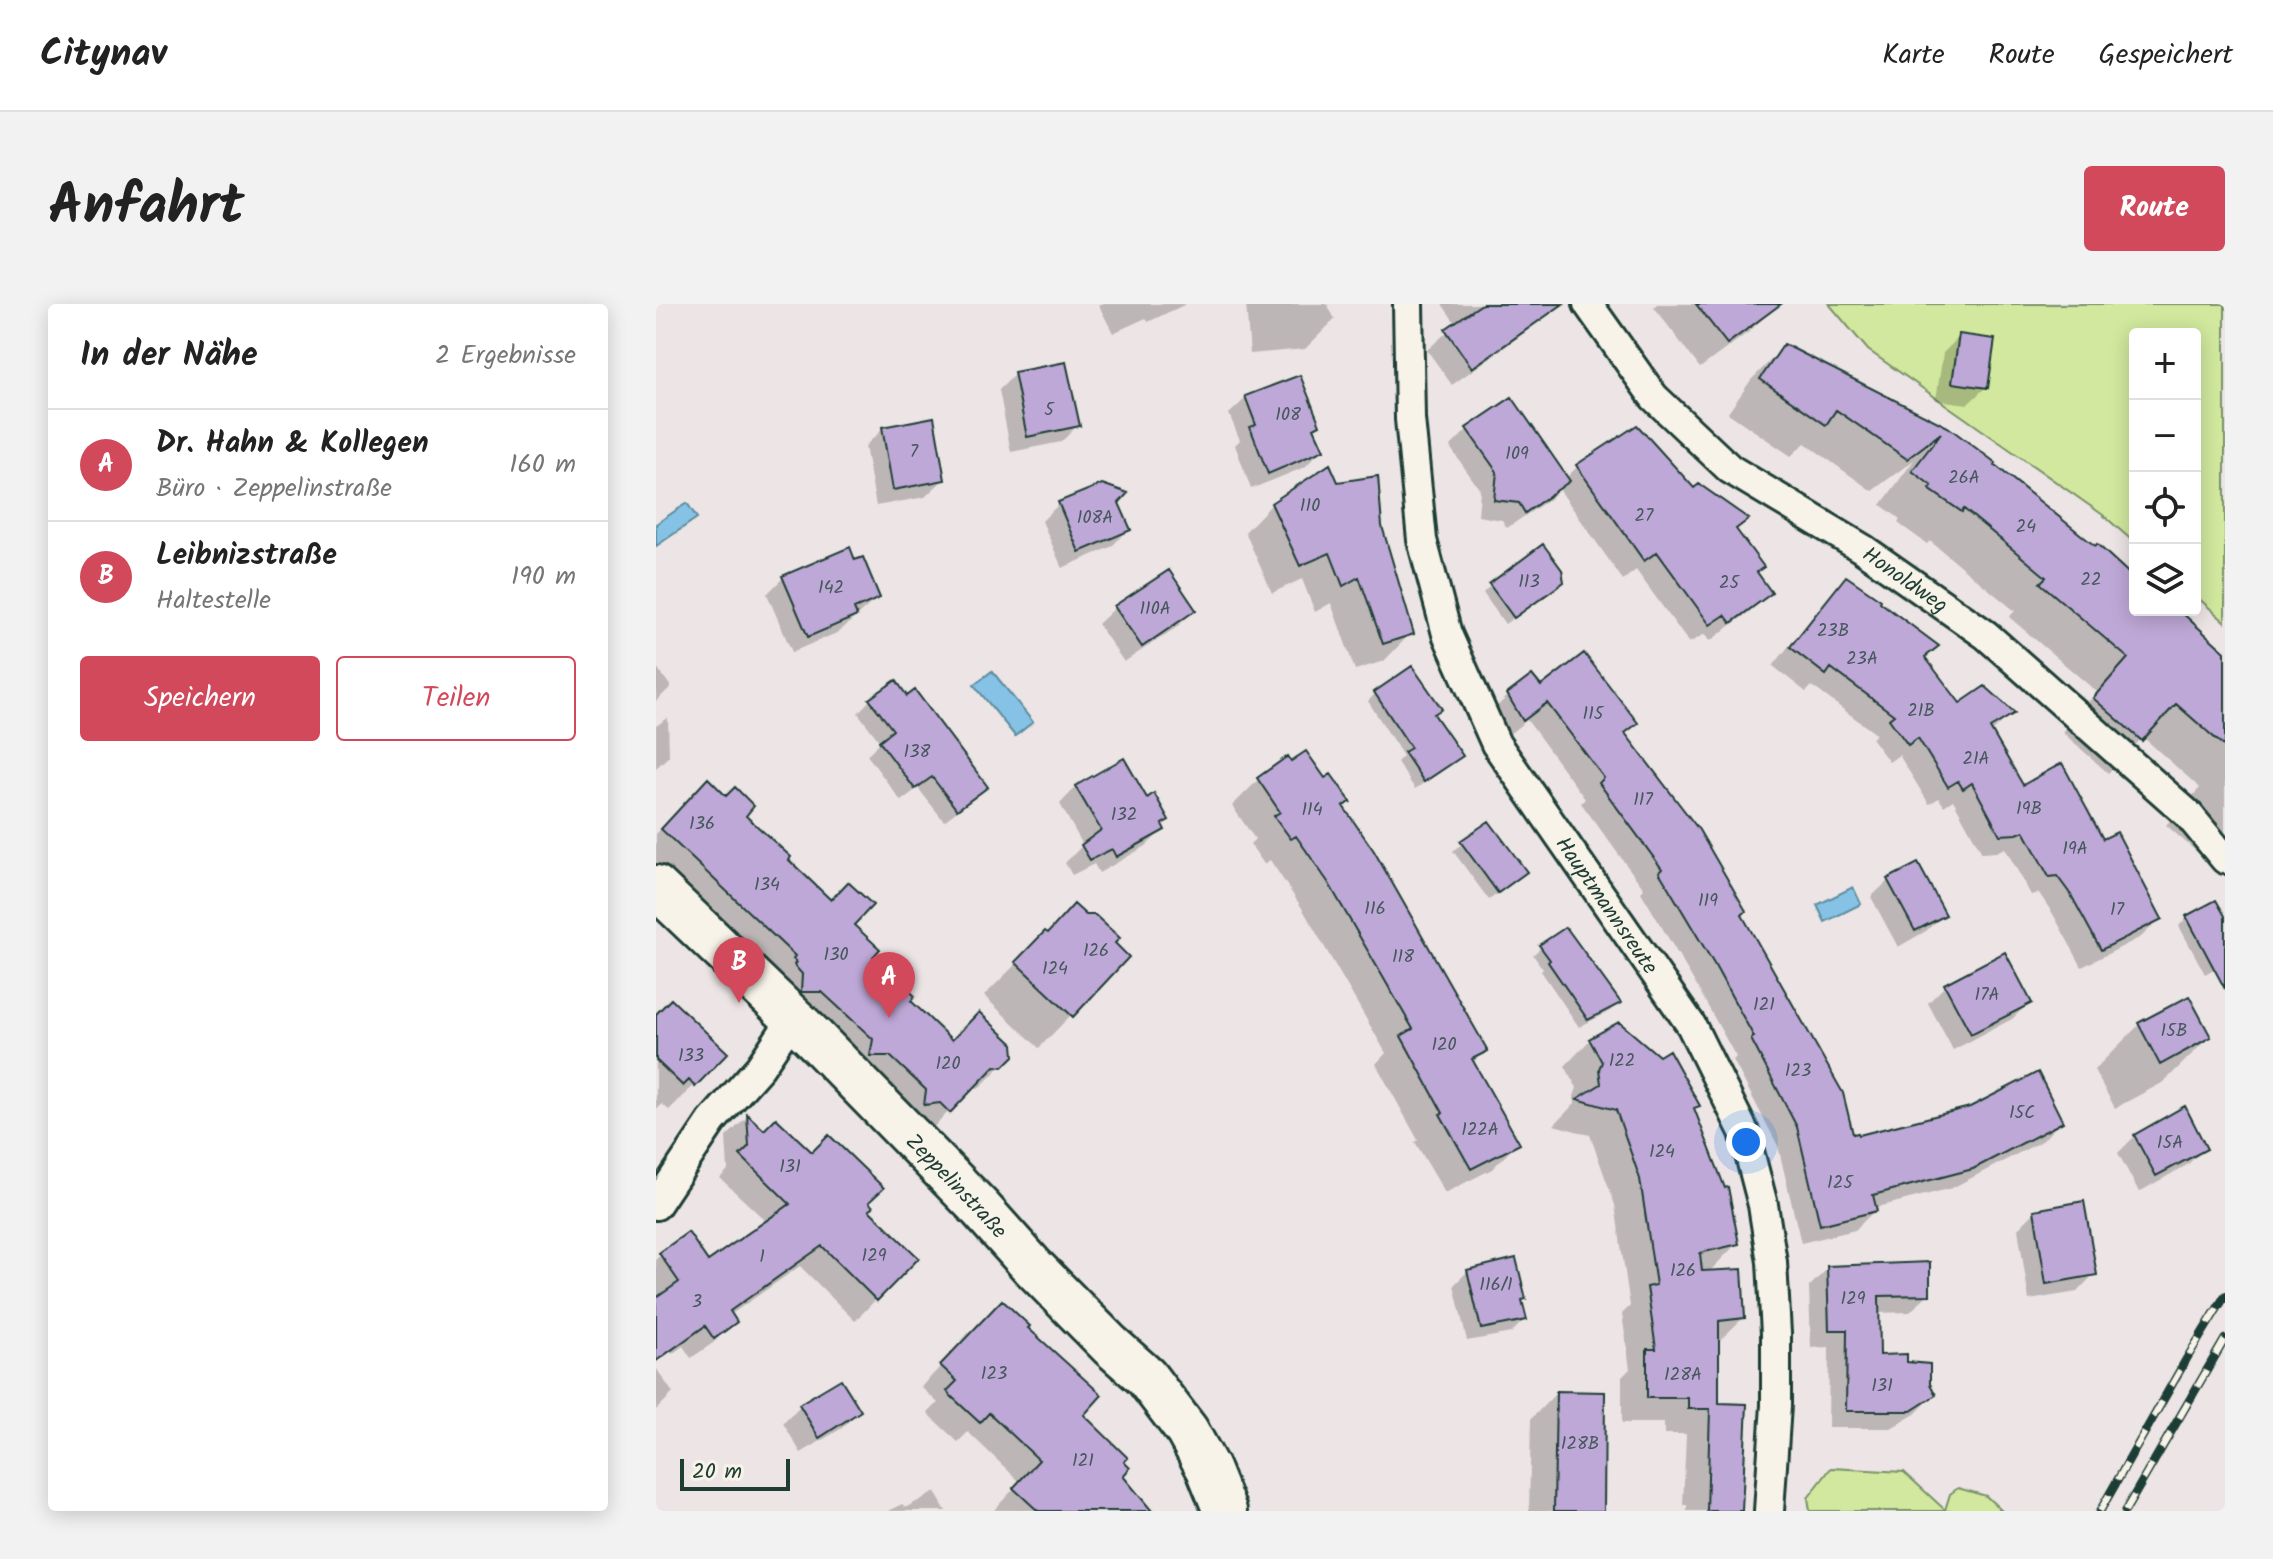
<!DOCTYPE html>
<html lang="de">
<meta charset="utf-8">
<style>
:root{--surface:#fff;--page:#f2f2f2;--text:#222;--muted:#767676;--line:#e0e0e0;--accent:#d1495b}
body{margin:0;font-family:Kalam,sans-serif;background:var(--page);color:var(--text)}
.controls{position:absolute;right:24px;top:24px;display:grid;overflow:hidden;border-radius:8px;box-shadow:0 4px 20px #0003}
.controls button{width:72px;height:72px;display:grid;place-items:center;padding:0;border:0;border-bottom:2px solid var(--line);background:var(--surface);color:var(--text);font:40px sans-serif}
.scale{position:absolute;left:24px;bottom:20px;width:110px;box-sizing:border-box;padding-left:8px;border:4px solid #1f3d34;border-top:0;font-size:22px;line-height:28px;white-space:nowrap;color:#1f3d34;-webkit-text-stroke:6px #f7f3e8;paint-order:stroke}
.you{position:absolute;left:1090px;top:838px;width:28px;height:28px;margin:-20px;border:6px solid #fff;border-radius:50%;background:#1a73e8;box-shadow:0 0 0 12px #1a73e833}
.badge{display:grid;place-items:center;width:52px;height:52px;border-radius:50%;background:var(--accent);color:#fff;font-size:26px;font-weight:700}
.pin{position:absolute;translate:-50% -66px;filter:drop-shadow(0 2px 4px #0008)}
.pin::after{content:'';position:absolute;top:42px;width:28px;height:24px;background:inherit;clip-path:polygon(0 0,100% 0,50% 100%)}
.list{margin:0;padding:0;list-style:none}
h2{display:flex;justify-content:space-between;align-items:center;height:104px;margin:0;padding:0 32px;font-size:34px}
h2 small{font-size:26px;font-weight:400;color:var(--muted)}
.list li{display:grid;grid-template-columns:52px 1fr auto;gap:24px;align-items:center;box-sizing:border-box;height:112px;padding:0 32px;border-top:2px solid var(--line)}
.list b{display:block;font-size:30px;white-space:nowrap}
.list p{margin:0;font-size:26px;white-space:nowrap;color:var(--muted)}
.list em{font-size:26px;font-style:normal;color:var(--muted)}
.actions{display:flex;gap:16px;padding:24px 32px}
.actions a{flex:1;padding:18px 0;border:2px solid var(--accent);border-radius:8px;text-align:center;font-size:28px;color:var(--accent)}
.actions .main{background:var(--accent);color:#fff}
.icon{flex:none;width:44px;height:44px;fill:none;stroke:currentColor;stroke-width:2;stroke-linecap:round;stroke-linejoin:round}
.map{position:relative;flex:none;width:1569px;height:1207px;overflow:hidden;border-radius:8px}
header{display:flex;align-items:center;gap:48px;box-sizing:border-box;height:112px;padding:0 40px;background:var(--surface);border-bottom:2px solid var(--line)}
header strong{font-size:38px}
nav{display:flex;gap:44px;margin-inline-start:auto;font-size:28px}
.intro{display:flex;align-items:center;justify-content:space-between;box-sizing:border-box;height:192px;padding:0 48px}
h1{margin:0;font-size:56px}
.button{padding:20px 36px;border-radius:8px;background:var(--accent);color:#fff;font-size:28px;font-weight:700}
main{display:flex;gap:48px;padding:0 48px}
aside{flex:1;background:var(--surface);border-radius:8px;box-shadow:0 4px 20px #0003}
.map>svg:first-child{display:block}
.green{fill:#d1e89e;stroke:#789269;stroke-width:2}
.water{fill:#85c2e5;stroke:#5c8d9e;stroke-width:2}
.shadow{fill:#0003}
.building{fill:#bea8d7;stroke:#1f3d34;stroke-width:2}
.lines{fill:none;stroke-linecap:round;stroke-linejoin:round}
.street-casing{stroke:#1f3d34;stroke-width:34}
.secondary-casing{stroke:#1f3d34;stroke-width:48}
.street{stroke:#f7f3e8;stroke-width:28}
.secondary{stroke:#f7f3e8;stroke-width:42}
.rail-casing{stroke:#1f3d34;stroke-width:9}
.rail{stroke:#f7f3e8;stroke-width:6;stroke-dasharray:18;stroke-linecap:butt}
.labels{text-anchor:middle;stroke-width:8;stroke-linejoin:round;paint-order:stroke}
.number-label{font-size:18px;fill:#47585d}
.street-label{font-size:22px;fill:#1f3d34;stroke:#f7f3e8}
</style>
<header>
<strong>Citynav</strong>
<nav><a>Karte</a><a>Route</a><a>Gespeichert</a></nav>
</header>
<div class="intro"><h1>Anfahrt</h1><a class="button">Route</a></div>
<main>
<aside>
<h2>In der Nähe<small>2 Ergebnisse</small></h2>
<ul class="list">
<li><span class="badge">A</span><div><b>Dr. Hahn &amp; Kollegen</b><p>Büro · Zeppelinstraße</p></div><em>160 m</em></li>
<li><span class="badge">B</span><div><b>Leibnizstraße</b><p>Haltestelle</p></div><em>190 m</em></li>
</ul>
<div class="actions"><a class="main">Speichern</a><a>Teilen</a></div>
</aside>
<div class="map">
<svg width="1569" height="1207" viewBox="0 0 1569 1207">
<rect width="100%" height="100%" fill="#ece4e5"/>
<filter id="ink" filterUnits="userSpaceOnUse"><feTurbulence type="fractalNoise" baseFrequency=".0125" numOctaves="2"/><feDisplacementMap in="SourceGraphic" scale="16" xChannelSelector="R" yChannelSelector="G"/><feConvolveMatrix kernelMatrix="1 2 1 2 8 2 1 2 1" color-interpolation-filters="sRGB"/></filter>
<g filter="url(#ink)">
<path class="green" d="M1173,0H1569V318L1539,291V30H1479V239L1447,211L1212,46Z
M1175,1164L1248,1168L1289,1206L1294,1190L1302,1184L1330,1192L1346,1207H1154L1152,1194Z"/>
<path class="water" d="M31,199L41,214L0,242V220Z
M336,367L377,418L359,432L318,381Z
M1197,583L1205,600L1169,618L1161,601Z"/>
<path class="shadow" d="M442,0H530L492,18L490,14L457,29Z
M590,0H671L679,15L649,45L594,50Z
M786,0H891L894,5L875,24L796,81L771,46L800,20Z
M1001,0H1119L1120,1L1094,27L1044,64L998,3Z
M1304,32L1330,83L1312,100L1280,96L1287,49Z
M1128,43L1291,125L1479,278V306H1520L1569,349V537L1550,556L1510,521L1544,484L1487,433L1452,469L1406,428L1441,388L1353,313L1359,307L1274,237L1271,240L1242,219L1244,215L1225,201L1258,156L1216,187L1149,139L1135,152L1072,109L1095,76Z
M359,70L422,121L405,138L355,148L343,86Z
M590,94L661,121L656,126L665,146L649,163L595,185L579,141L584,136L573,110Z
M856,95L910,174L921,163L980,123L1037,186L1090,216L1079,227L1100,269L1113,289L1093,308L1054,337L1049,330L1033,339L980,266L967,276L903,185L895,194L851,224L846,216L822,212L824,186L794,143L811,126Z
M227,125L287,176L269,193L220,202L209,142Z
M680,180L724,222L755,329L728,357L699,366L675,299L659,308L646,275L616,289L589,228L616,200Z
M461,198L472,226L455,243L406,264L386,217L403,200Z
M127,274L222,293L183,328L136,348L111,290Z
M1190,275L1268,354L1304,402L1356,409L1335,429L1367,484L1447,538L1504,615L1485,633L1426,663L1397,610L1383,589L1375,591L1349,544L1340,548L1326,549L1297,496L1288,502L1283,494L1273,500L1243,451L1233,458L1216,435L1220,430L1156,382L1150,388L1117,362L1172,293Z
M835,281L897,286L849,320L827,289Z
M460,303L538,306L521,323L468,358L442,320Z
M0,362L15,383L0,397Z
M884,385L979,419L968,430L1084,610L1196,832L1201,834L1405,817L1386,837L1296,884L1218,904V907L1199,926L1145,939L1122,842L1077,756L1080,753L1039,679L985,588L988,585L925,499L929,495L871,416L847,435L833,410L853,391Z
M720,389L777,411L804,452L796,460L759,485L741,458L747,452L712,397Z
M214,396L329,483L317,495L288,517L262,484L245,497L211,451L224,438L202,409Z
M12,414L13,452L0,464V422Z
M631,455L635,459L668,477L692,497L686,504L829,746L816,760L862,839L836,865L789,889L759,838L762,836L720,760L730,749L646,604L614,556L608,560L594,540L599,535L576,502L602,476Z
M420,483L490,497L510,516L504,522L507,525L490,542L443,569L438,560L416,571L409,559L427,541L404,500Z
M29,500L87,512L195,621L214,653L252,697L296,738L356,751L322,785L315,784L270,831L0,565V530Z
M832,519L860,576L833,596L797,547Z
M1233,576L1288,610L1270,627L1242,643L1215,593Z
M1531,613L1569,618V659L1549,670L1523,622Z
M390,630L456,639L471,653L383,744L328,692Z
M885,643L962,699L954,707L923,723L885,667L887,665L877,651Z
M1289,682L1374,698L1356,715L1297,746L1272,699Z
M1532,695L1553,733L1508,778L1459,804L1438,766L1483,721Z
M0,713L70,749L13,806L6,800L0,805Z
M934,736L1042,802L1037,807L1081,939L1052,969L1087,1014L1061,1039V1101L1084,1207H1031V1201H1027L1030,1130H1008V1119H966V1073L974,1065L966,1010L974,1002L959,901L934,831L898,821L919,799L918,792L921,784L909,762Z
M91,813L108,829L156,851L210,898L211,906L260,954L199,1017L144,962L74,1011L78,1018L57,1039L35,1054L27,1042L16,1050L0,1026V955L31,931L52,959L111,918L64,874L72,866L70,833Z
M1479,832L1549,844L1531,861L1483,888L1462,849Z
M1379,908L1438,970L1421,988L1373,996L1362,925Z
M1172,964L1272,990L1254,1008L1221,1009L1222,1053L1249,1060L1272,1081L1278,1091L1259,1110L1235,1124H1172L1173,1043L1155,1044L1153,983Z
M812,967L864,997L869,1015L855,1029L811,1037L798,981Z
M326,1019L425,1111L465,1158L464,1172L494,1207L338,1206L364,1178L312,1128L302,1138L274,1112L272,1109L282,1099L265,1083Z
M0,1064L17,1089L0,1106Z
M184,1078L203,1107L186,1124L145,1149L127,1119L144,1102Z
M900,1089L944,1207H873L875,1115Z
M279,1188L290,1207H232L246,1200L249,1204Z"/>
<path class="building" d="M826,0H907L816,64L789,25Z
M1040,0H1125L1071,40Z
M1303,30L1339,35L1332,84L1296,79Z
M1128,40L1292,123L1340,159L1339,161L1439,242L1441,240L1479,275V306H1523L1569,348V443L1520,400L1486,437L1437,394L1472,354L1384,279L1390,273L1308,205L1306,208L1273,185L1276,182L1256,167L1285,129L1251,155L1180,106L1170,121L1104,75Z
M410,58L424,122L371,133L358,68Z
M644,71L664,121L658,124L668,146L612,170L594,123L600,121L589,92Z
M856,93L914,177L869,209L863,199L838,196L841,168L810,124Z
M278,113L289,176L237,186L226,123Z
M981,121L1038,184L1043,180L1093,215L1080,225L1108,263L1101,268L1116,289L1075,319L1069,311L1054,321L1001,248L988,257L920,161Z
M674,160L682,178L722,172L726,222L758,330L727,340L703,273L687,282L674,249L644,262L615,199Z
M446,180L472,189L463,199L475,226L423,248L402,198Z
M887,240L906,266L908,278L858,314L833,280Z
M194,243L199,256L207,253L224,294L198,305L201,312L152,333L126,272Z
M513,266L540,306L486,343L458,302Z
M1190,272L1225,296L1224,298L1283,342L1269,353L1304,399L1329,382L1359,409L1334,424L1367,481L1406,459L1447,535L1461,528L1506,615L1445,646L1415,591L1401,572L1393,573L1368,527L1361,530L1344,531L1316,479L1307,485L1302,477L1292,483L1262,434L1252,441L1233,415L1238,411L1175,364L1170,371L1134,343Z
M928,349L982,419L969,429L1043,526L1090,607L1086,611L1187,789L1197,830L1202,829L1203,831L1314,803L1382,768L1407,818L1317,865L1217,891L1221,907L1164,921L1141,823L1095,735L1098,733L1058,660L1003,568L1006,565L943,479L948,474L891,399L867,417L851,390L876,371L885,382Z
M756,362L786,405L778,410L807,452L768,478L748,448L755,444L718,388Z
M240,376L251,392L259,386L332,483L301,506L276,473L259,485L223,437L237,426L213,395Z
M650,447L669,474L675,470L695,498L687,502L718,547L832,747L816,755L864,840L815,865L784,810L787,809L745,732L757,725L672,578L640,532L635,535L618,512L624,508L601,474L632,452L635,457Z
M468,454L491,494L498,489L513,516L506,520L509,526L460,553L456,545L434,556L425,541L445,526L419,482Z
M52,474L70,492L79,483L98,502L90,512L135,553L133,556L175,596L192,578L217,601L198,621L224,645L217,653L259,692L255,697L296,736L323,708L357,740L358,752L347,763L339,762L294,809L284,799L268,801L270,786L234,752H214L217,735L166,688H145L146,670L138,661L140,658L137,655L139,652L5,525Z
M833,517L871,568L842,589L804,537Z
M1262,559L1290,611L1259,627L1231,575Z
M1560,596L1569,612V685L1530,612Z
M418,600L430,611H439L464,634L459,639L473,653L417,713L359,658L389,627L392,629Z
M910,623L965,699L932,716L892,658L894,656L883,641Z
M1349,648L1376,699L1315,730L1288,680Z
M1533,692L1555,733L1504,761L1482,719Z
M15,695L72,749L39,783L33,776L27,782L0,756V710Z
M963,718L1003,752L1013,746L1044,802L1038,804L1069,884L1072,883L1083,940L1044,949L1046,967L1086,965L1089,1014L1063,1017V1099L1091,1100L1086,1207H1051L1054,1105H1032V1094H991V1045H1000L991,983L1000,981L984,875L960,806L921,795L945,780L943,765L946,758L933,735Z
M1529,802L1551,845L1500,872L1478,831Z
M91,810L108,826L120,814L156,848L173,831L228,884L213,898L217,903L213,906L263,954L221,997L166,942L74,1007L81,1018L58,1035L49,1022L0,1057V994L23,978L3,949L32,928L52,957L134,900L84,851L93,842Z
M1428,897L1441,971L1390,980L1378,906Z
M860,954L870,995L866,996L871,1016L825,1025L811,966Z
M1274,958V991L1223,992L1224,1051L1251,1050V1058L1274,1060V1080L1280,1091L1255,1107H1190L1191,1026H1173L1171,962Z
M346,996L374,1022L372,1024L446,1091L428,1111L472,1154L468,1158L474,1164L467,1172L496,1207H382L357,1184L383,1156L333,1109L324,1119L294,1091L291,1087L301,1077L284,1061Z
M185,1075L205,1107L163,1134L143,1100Z
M900,1087L949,1088L948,1207H898Z"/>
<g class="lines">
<defs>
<g id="street">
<path id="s1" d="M752,0L754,115L766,236L791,330L840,440L1035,721L1088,828L1107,901L1116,958L1120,1030V1101L1113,1207"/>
<path id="s2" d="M932,0L998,93L1074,165L1207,245L1330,331L1532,510L1569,555"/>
<path d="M0,901L56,817L104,763L137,714"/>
</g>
<g id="secondary">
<path id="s3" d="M0,583L156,732L324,904L376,962L454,1041L490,1073L531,1127L552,1165L569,1207"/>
</g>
</defs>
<use href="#street" class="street-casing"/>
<use href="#secondary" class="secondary-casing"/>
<use href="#street" class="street"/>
<use href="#secondary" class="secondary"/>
<defs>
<path id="rail" d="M1444,1207L1531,1054L1569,992
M1469,1207L1569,1035"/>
</defs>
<use href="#rail" class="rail-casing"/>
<use href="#rail" class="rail"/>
</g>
</g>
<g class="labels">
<g class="number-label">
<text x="393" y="111">5</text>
<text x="632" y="116">108</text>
<text x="258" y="153">7</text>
<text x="861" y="155">109</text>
<text x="1308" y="179">26A</text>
<text x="654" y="207">110</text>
<text x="988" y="217">27</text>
<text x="439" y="219">108A</text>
<text x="1370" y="228">24</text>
<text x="1435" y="281">22</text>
<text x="873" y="283">113</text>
<text x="1073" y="284">25</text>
<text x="175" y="289">142</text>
<text x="499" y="310">110A</text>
<text x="1177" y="332">23B</text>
<text x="1206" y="360">23A</text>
<text x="1265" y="412">21B</text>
<text x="937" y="415">115</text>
<text x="261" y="453">138</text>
<text x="1320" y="460">21A</text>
<text x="987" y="501">117</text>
<text x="1373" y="510">19B</text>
<text x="656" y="511">114</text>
<text x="468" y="516">132</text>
<text x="46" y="525">136</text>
<text x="1419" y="550">19A</text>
<text x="111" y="586">134</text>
<text x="1052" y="602">119</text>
<text x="719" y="610">116</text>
<text x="1461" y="611">17</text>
<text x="440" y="652">126</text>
<text x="180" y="656">130</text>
<text x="747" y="658">118</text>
<text x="399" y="670">124</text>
<text x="1331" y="696">17A</text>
<text x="1108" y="706">121</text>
<text x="1518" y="732">15B</text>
<text x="788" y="746">120</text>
<text x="35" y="757">133</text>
<text x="966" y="762">122</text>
<text x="292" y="765">120</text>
<text x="1142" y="772">123</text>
<text x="1366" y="814">15C</text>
<text x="824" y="831">122A</text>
<text x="1514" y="844">15A</text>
<text x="1006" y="853">124</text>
<text x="134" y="868">131</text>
<text x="1184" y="884">125</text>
<text x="218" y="957">129</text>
<text x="106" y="958">1</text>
<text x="1027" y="972">126</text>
<text x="840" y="986">116/1</text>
<text x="1197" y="1000">129</text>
<text x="41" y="1003">3</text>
<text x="338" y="1075">123</text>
<text x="1027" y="1076">128A</text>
<text x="1226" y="1087">131</text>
<text x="924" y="1145">128B</text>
<text x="427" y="1162">121</text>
</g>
<g class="street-label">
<text dy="8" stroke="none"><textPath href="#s2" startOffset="426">Honoldweg</textPath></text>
<text dy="8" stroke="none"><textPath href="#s1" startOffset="650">Hauptmannsreute</textPath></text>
<text dy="8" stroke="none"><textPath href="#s3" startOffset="424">Zeppelinstraße</textPath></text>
</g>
</g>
</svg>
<div class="controls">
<button>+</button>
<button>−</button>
<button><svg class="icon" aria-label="locate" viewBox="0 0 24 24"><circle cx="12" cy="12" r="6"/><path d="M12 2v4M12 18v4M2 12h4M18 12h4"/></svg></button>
<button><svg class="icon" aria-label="layers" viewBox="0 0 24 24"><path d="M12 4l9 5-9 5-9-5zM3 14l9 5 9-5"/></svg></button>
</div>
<div class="scale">20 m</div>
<div class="you"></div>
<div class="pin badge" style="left:233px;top:714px">A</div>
<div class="pin badge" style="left:83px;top:699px">B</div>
</div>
</main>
